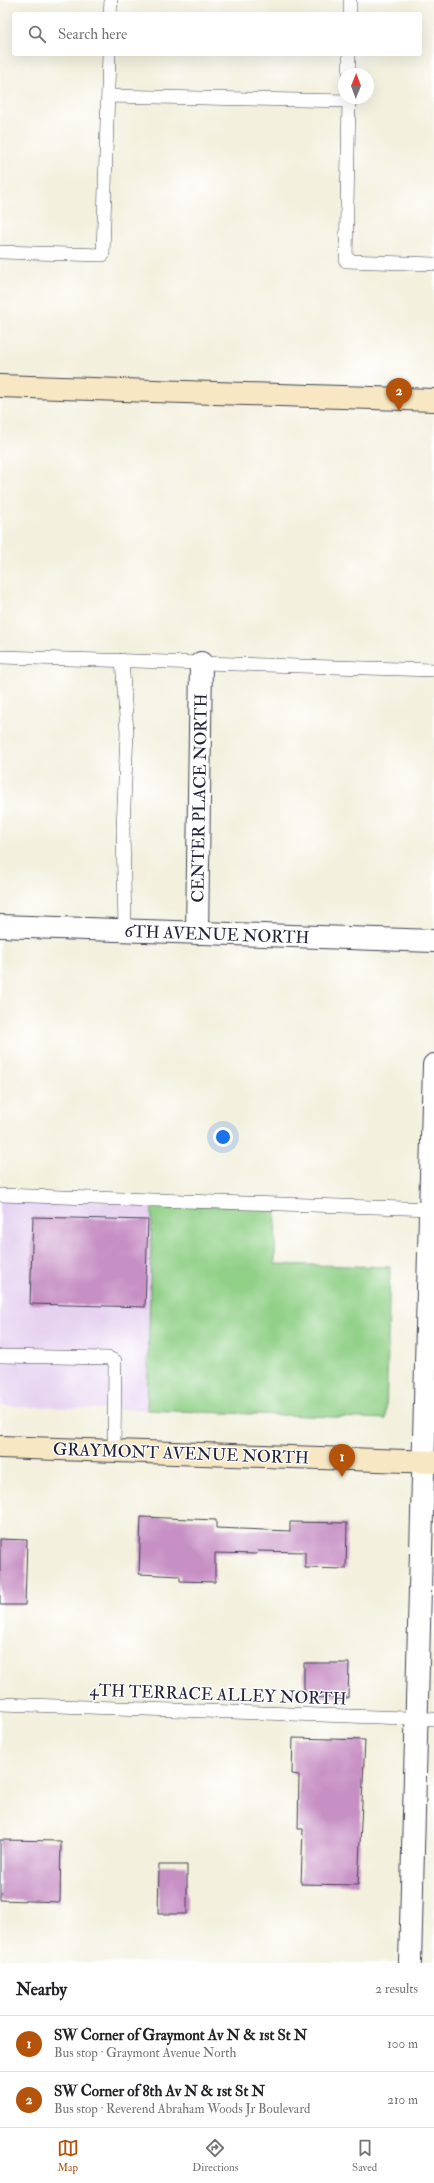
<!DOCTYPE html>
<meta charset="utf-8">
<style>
:root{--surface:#fff;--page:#f2f2f2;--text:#202124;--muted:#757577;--line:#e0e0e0;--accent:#b45309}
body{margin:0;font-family:"IM FELL Double Pica",serif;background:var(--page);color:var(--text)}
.compass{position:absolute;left:338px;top:68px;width:36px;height:36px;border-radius:50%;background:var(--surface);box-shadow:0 4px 16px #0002;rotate:1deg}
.you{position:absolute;left:223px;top:1137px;width:14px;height:14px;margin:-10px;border:3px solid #fff;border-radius:50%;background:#1a73e8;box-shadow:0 0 0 6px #1a73e833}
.badge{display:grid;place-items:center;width:26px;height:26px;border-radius:50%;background:var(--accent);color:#fff;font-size:13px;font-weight:700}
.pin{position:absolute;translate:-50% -33px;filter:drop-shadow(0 1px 2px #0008)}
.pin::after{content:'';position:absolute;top:21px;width:14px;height:12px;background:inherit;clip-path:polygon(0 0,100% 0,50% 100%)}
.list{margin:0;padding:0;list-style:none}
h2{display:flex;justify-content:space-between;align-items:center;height:52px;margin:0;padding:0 16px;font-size:17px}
h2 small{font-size:13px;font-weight:400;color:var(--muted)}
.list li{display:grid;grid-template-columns:26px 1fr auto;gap:12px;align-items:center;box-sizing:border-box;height:56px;padding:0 16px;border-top:1px solid var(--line)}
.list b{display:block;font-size:15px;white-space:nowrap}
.list p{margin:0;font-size:13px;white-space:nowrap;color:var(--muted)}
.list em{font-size:13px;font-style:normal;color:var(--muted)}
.icon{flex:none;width:22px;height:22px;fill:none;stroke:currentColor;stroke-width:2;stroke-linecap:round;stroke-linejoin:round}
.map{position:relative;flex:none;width:434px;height:1963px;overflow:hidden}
.search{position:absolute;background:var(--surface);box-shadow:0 4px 16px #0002;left:12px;right:12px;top:12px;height:44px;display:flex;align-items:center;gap:10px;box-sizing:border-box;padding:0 14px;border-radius:4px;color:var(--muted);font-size:15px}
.sheet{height:164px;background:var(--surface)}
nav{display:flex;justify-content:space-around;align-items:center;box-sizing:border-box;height:56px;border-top:1px solid var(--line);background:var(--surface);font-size:11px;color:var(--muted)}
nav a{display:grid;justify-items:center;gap:2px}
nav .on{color:var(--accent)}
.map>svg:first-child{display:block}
.built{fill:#e6d2f0}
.green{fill:#91d087;stroke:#5a7961}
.building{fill:#c790c4}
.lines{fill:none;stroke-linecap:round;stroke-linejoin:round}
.service-casing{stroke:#414153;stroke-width:14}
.minor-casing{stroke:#414153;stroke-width:24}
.tertiary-casing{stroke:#414153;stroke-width:24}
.secondary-casing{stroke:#414153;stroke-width:24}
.service{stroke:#fff;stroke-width:13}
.minor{stroke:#fff;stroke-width:22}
.tertiary{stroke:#fff;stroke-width:22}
.secondary{stroke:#f7e8c3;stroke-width:22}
.labels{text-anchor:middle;stroke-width:3;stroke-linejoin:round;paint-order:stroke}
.street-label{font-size:17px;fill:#22223b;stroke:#fff}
</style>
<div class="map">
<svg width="434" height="1963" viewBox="0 0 434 1963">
<rect width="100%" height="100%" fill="#fff"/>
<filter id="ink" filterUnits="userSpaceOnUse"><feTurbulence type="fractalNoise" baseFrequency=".025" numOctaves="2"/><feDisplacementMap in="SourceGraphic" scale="8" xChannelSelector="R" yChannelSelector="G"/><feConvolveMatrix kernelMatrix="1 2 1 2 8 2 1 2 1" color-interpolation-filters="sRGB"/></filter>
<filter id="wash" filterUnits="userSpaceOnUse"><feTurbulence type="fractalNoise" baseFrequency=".012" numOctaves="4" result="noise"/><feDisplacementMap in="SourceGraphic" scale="16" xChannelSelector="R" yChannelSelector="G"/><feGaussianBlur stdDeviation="0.9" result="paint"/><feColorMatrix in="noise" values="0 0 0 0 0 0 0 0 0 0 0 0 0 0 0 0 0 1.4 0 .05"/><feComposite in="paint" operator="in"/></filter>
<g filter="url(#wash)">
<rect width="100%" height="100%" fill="#f3f0dd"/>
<path class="built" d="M0,1198L152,1203L147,1410L0,1406Z"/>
<path class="green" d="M152,1203L276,1208L275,1264L390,1267L386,1419L147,1410Z"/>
<g id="blocks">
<path class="building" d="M33,1217L148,1220L145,1307L30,1304Z
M141,1517L216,1520V1528L290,1531V1522L347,1523L346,1569L305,1568V1552L258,1551L257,1554L215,1553V1582L180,1581V1576L139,1574Z
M0,1539L27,1540L25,1605H0Z
M304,1663H349L348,1698L304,1697Z
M293,1738L365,1740L358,1885L301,1884L303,1829H298L299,1775L292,1774Z
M0,1840L61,1841L60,1902L0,1900Z
M159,1865H187V1914H158Z"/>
</g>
</g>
<g filter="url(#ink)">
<use href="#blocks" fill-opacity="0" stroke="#414153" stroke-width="1"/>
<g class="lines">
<defs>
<path id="service" d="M110,14L111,0
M350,14V0
M349,74V54
M108,96L349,101
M349,98L346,261L434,264
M0,252L103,255L109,54
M0,657L434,670
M122,660L127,732L123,829L125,930
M0,1195L434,1209
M0,1356L109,1358L115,1361L114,1451
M0,1704L434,1719"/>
<path id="minor" d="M197,933L201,663
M410,1963L434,1065"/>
<path id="tertiary" d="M0,926L434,941"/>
<path id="secondary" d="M0,386L434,400
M0,1447L434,1462"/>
</defs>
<use href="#service" class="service-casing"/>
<use href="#minor" class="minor-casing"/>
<use href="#tertiary" class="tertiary-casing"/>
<use href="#secondary" class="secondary-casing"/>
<use href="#service" class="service"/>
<use href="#minor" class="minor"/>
<use href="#tertiary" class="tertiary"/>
<use href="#secondary" class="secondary"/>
</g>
</g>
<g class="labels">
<g class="street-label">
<text transform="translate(199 798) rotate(-89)" y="6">CENTER PLACE NORTH</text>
<text transform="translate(217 934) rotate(2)" y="6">6TH AVENUE NORTH</text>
<text transform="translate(181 1453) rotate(2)" y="6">GRAYMONT AVENUE NORTH</text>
<text transform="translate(218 1694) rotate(2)" y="6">4TH TERRACE ALLEY NORTH</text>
</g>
</g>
</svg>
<svg class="compass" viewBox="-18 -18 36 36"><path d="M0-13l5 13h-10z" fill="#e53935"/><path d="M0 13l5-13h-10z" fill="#757577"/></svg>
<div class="you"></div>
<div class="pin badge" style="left:342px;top:1477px">1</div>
<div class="pin badge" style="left:399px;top:411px">2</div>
<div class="search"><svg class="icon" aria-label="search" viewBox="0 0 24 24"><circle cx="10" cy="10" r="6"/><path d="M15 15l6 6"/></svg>Search here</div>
</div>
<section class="sheet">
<h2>Nearby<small>2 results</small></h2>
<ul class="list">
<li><span class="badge">1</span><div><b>SW Corner of Graymont Av N &amp; 1st St N</b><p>Bus stop · Graymont Avenue North</p></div><em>100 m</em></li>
<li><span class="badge">2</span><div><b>SW Corner of 8th Av N &amp; 1st St N</b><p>Bus stop · Reverend Abraham Woods Jr Boulevard</p></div><em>210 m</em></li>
</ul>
</section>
<nav>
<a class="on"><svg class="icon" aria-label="map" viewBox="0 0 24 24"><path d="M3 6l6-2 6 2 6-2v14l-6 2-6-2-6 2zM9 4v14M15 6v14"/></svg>Map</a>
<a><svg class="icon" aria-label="directions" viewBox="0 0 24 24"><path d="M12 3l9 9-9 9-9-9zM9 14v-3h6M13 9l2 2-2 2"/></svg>Directions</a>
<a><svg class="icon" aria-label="saved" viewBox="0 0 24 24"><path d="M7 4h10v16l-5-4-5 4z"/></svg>Saved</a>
</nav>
